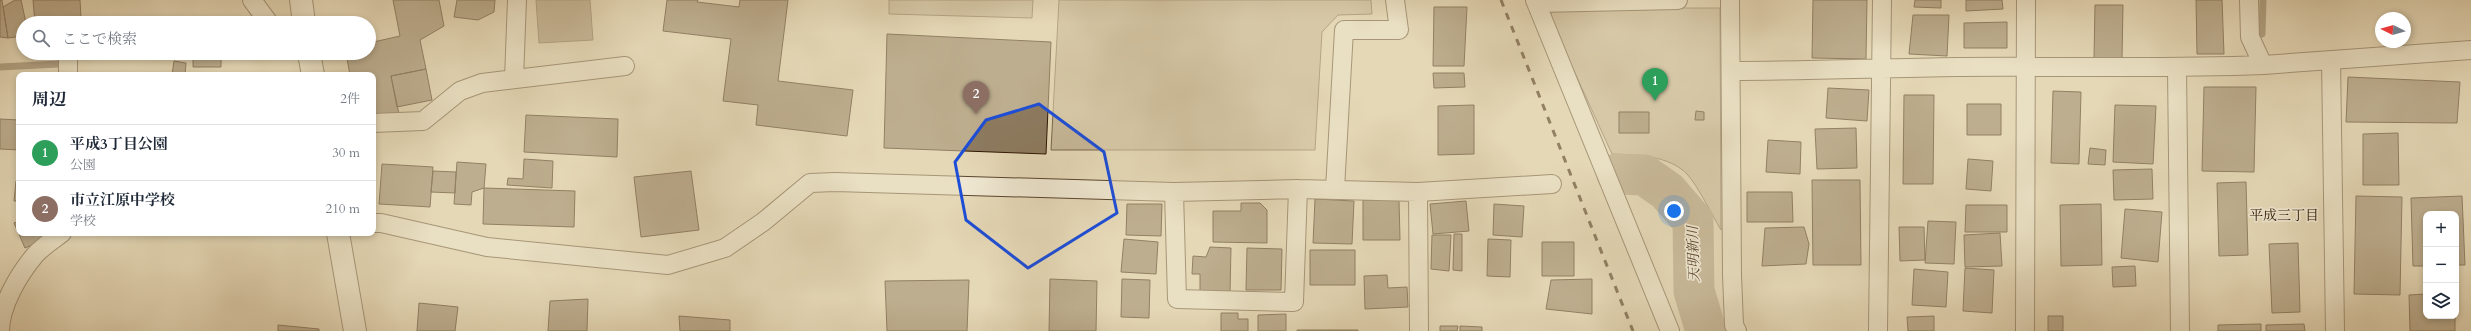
<!DOCTYPE html>
<html lang="ja">
<meta charset="utf-8">
<style>
:root{--surface:#fff;--page:#f2f2f3;--text:#1f2937;--muted:#747a83;--line:#e0e1e3;--accent:#ea580c}
body{margin:0;font-family:Cardo,"Noto Serif JP",serif;background:var(--page);color:var(--text)}
.controls{position:absolute;right:12px;bottom:12px;display:grid;overflow:hidden;border-radius:8px;box-shadow:0 2px 6px #0003}
.controls button{width:36px;height:36px;display:grid;place-items:center;padding:0;border:0;border-bottom:1px solid var(--line);background:var(--surface);color:var(--text);font:20px sans-serif}
.compass{position:absolute;left:2375px;top:12px;width:36px;height:36px;border-radius:50%;background:var(--surface);box-shadow:0 2px 6px #0003;rotate:275deg}
.you{position:absolute;left:1674px;top:211px;width:14px;height:14px;margin:-10px;border:3px solid #fff;border-radius:50%;background:#1a73e8;box-shadow:0 0 0 6px #1a73e833}
.badge{display:grid;place-items:center;width:26px;height:26px;border-radius:50%;background:var(--accent);color:#fff;font-size:13px;font-weight:700}
.pin{position:absolute;translate:-50% -33px;filter:drop-shadow(0 1px 2px #0008)}
.pin::after{content:'';position:absolute;top:21px;width:14px;height:12px;background:inherit;clip-path:polygon(0 0,100% 0,50% 100%)}
.list{margin:0;padding:0;list-style:none}
h2{display:flex;justify-content:space-between;align-items:center;height:52px;margin:0;padding:0 16px;font-size:17px}
h2 small{font-size:13px;font-weight:400;color:var(--muted)}
.list li{display:grid;grid-template-columns:26px 1fr auto;gap:12px;align-items:center;box-sizing:border-box;height:56px;padding:0 16px;border-top:1px solid var(--line)}
.list b{display:block;font-size:15px;white-space:nowrap}
.list p{margin:0;font-size:13px;white-space:nowrap;color:var(--muted)}
.list em{font-size:13px;font-style:normal;color:var(--muted)}
.icon{flex:none;width:22px;height:22px;fill:none;stroke:currentColor;stroke-width:2;stroke-linecap:round;stroke-linejoin:round}
.map{position:relative;flex:none;width:2471px;height:331px;overflow:hidden}
.search{position:absolute;background:var(--surface);box-shadow:0 2px 6px #0003;left:16px;top:16px;width:360px;height:44px;display:flex;align-items:center;gap:10px;box-sizing:border-box;padding:0 14px;border-radius:22px;color:var(--muted);font-size:15px}
.panel{position:absolute;background:var(--surface);box-shadow:0 2px 6px #0003;left:16px;top:72px;width:360px;height:164px;border-radius:8px}
.map>svg:first-child{display:block}
.green{fill:#c6b798;stroke:#7a664c}
.water{fill:#a69679;stroke:#766349}
.lines{fill:none;stroke-linecap:round;stroke-linejoin:round}
.stream{stroke:#766349;stroke-width:7}
.river{stroke:#a69679;stroke-width:41}
.building{fill:#8d7b60;stroke:#2d1601}
.minor-casing{stroke:#5b462e;stroke-width:20}
.tertiary-casing{stroke:#5b462e;stroke-width:24}
.minor{stroke:#eee6d0;stroke-width:18}
.tertiary{stroke:#eee6d0;stroke-width:22}
.rail{stroke:#2d1601;stroke-width:3;stroke-dasharray:7 7;stroke-linecap:butt}
.marked{fill:none;stroke:#1d4ed8;stroke-width:3;stroke-linejoin:round}
.labels{text-anchor:middle;stroke-width:3.5;stroke-linejoin:round;paint-order:stroke}
.neighbourhood-label{font-size:14px;fill:#2d1601;stroke:#eee6d0}
.water-label{font-size:14px;font-style:italic;fill:#5d4931;stroke:#eee6d0}
</style>
<div class="map">
<svg width="2471" height="331" viewBox="0 0 2471 331">
<rect width="100%" height="100%" fill="#e5d8b7"/>
<filter id="stains"><feTurbulence type="fractalNoise" baseFrequency=".005" numOctaves="4"/><feColorMatrix values="0 0 0 0 .2 0 0 0 0 .09 0 0 0 0 .02 0 0 0 .5 -.17"/></filter>
<radialGradient id="worn" r=".72"><stop offset=".6" stop-color="#630" stop-opacity="0"/><stop offset="1" stop-color="#630" stop-opacity=".3"/></radialGradient>
<path class="green" d="M889,0H1033L1032,18L889,14Z
M1059,0H1371L1372,14L1338,15L1322,32L1315,150H1051Z
M1555,8H1720L1721,230C1712,215 1698,186 1687,174C1668,155 1637,155 1612,154L1549,16Z"/>
<path class="water" d="M536,0H590L593,40L539,43Z"/>
<g class="lines">
<path class="stream" d="M2262,34L2263,0
M76,56L81,53
M0,67L59,64"/>
<path class="river" d="M1617,174L1644,175L1667,191L1693,221L1694,291L1706,331"/>
</g>
<path class="building" d="M0,0H2L8,38L0,37Z
M15,0H21L26,23H23V36L8,38L3,7Z
M33,0H80L81,18L35,23Z
M393,0H439L444,26L420,40L426,69L391,76L399,114L373,119V75H350L346,53H369V43L400,36Z
M457,0H495L494,12L478,20L454,17Z
M667,0H698L697,2L739,7L740,0H788L778,81L853,90L847,136L756,125L758,105L723,101L731,39L663,31Z
M1813,0H1867L1866,59L1812,58Z
M1915,0H1941V8L1914,7Z
M1966,0H2002L2003,9L1966,11Z
M2196,0H2222L2224,54H2197Z
M2095,5H2123L2122,58H2094Z
M1434,7H1467L1464,66H1433Z
M1913,15H1949L1947,56L1909,54Z
M2007,22V48H1964V23Z
M887,34L1051,42L1046,154L884,148Z
M193,53H221V67H193Z
M174,61L186,63L185,75H172Z
M426,69L432,100L397,107L391,76Z
M1433,73H1464L1465,87L1434,88Z
M2348,77L2460,82L2457,123L2346,122Z
M2204,87H2256L2254,172L2202,171Z
M1828,88L1869,90L1867,121L1826,118Z
M2053,91L2081,92L2079,164L2051,163Z
M1904,95H1934L1933,184H1903Z
M1967,104H2001V135H1967Z
M1474,105V154L1438,155V106Z
M2115,105L2156,106L2153,164L2113,162Z
M1696,111L1704,112V120H1695Z
M1619,112H1649V133H1619Z
M526,115L618,119L617,157L524,152Z
M0,119L19,120V150L0,149Z
M1856,128L1857,168L1817,169L1815,129Z
M2398,133L2399,185H2363V134Z
M1768,140L1801,142L1800,174L1766,172Z
M2090,148L2106,150L2105,165L2088,164Z
M524,159L553,161L552,188L507,185L508,178L523,179Z
M1968,159L1993,161L1991,191L1966,189Z
M457,162L486,164L484,188L472,192L471,205L454,204Z
M382,164L433,167L430,207L379,204Z
M2152,169L2153,199L2114,200L2113,170Z
M433,171L456,172L455,193L431,192Z
M691,171L699,230L641,237L634,177Z
M1812,180H1860L1861,265H1813Z
M16,181H19V201H14Z
M2246,182L2248,255L2219,256L2217,183Z
M484,188L575,191L574,227L483,224Z
M1747,192H1792L1793,222H1747Z
M2356,196L2402,197L2400,295L2354,294Z
M2462,196L2465,265H2456V214H2426V266H2413L2411,198Z
M1315,199L1354,201L1352,244L1313,243Z
M1363,200H1399L1400,240H1363Z
M1466,201L1469,231L1433,234L1430,204Z
M1241,203H1260L1267,210V243L1213,242V211H1241Z
M1127,204H1162L1161,236L1126,235Z
M1494,204L1524,206L1522,237L1493,235Z
M2101,204L2102,265L2061,266L2060,205Z
M1966,205H2007V232H1965Z
M2125,209L2162,212L2158,262L2121,258Z
M19,221V233H42L45,239L25,248L14,223Z
M1928,221L1956,222L1954,264L1925,263Z
M1804,227L1809,244L1806,264L1762,266L1765,228Z
M1899,227H1924L1925,260L1900,261Z
M2000,233L2002,266L1965,267L1964,235Z
M1454,234H1462V271L1453,270Z
M1432,235H1451L1449,271L1431,269Z
M1124,239L1158,242L1156,274L1121,272Z
M1488,239L1511,240L1510,277L1487,276Z
M1542,242H1574V276H1542Z
M2298,243L2300,312L2272,313L2269,244Z
M1210,247L1231,248L1230,293H1200V274H1192L1193,256L1206,257Z
M1247,248L1282,249L1281,290H1246Z
M1310,250H1355V285H1310Z
M2135,266L2136,286L2113,287L2112,267Z
M1965,268L1994,270L1992,313L1963,311Z
M1914,269L1948,272L1946,307L1912,305Z
M1387,275L1388,288L1407,287L1408,307L1365,309L1364,276Z
M1050,279L1097,281L1096,331H1049Z
M1122,279L1150,280L1149,318L1121,317Z
M1592,279V314L1546,309L1551,280Z
M969,280L967,331H887L885,281Z
M2426,294V316H2455V331H2410L2409,295Z
M588,299L587,331H548L550,301Z
M419,303L458,307L455,331H417Z
M1221,313H1238V319H1248V331H1221Z
M1286,314V331H1258V315Z
M679,316L730,320V331H680Z
M1934,316V331H1908L1907,317Z
M2048,316H2063V331H2048Z
M2261,324V331H2218V325Z
M2304,324L2305,331H2266V325Z
M278,325L319,329V331H278Z
M1440,326H1458L1457,331H1440Z
M1460,326L1482,327V331H1460Z
M1297,330H1358V331H1297Z"/>
<g class="lines">
<defs>
<path id="minor" d="M252,0L269,23
M1535,0L1670,331
M1730,0L1732,275L1734,325L1737,331
M2249,0L2250,37L2263,65L2471,50
M1537,3L1678,0
M68,53V75
M2331,60L2335,331
M2177,68L2180,331
M1731,71C1806,71 1882,68 1958,67C2059,66 2161,69 2263,65
M514,79L517,0
M373,123L423,121L460,91L482,83L625,66
M1335,189L1344,30H1399L1395,0
M1174,192L1177,299L1294,302L1298,189
M1418,192L1419,331
M373,223H381L487,247L668,265L725,248L763,222L810,183L835,182L1174,192L1298,189L1418,192L1552,184
M0,331C0,306 19,274 35,255C42,247 53,240 62,233
M1878,331L1882,0
M2025,331L2026,0"/>
<path id="tertiary" d="M301,0L304,23
M309,53L313,75
M338,233L355,331"/>
</defs>
<use href="#minor" class="minor-casing"/>
<use href="#tertiary" class="tertiary-casing"/>
<use href="#minor" class="minor"/>
<use href="#tertiary" class="tertiary"/>
<path class="rail" d="M1501,0L1633,331"/>
</g>
<path d="M0 0H2471V331H0ZM1039,104L1104,152L1117,213L1028,268L966,220L955,162L986,120Z" fill="#e5d8b7" fill-opacity=".55" fill-rule="evenodd"/>
<path class="marked" d="M1039,104L1104,152L1117,213L1028,268L966,220L955,162L986,120Z"/>
<g class="labels">
<g class="neighbourhood-label">
<text x="2284" y="220">平成三丁目</text>
</g>
<g class="water-label">
<text transform="translate(1693 254) rotate(-92)" y="5">天明新川</text>
</g>
</g>
<rect width="100%" height="100%" filter="url(#stains)"/>
<rect width="100%" height="100%" fill="url(#worn)"/>
</svg>
<div class="controls">
<button>+</button>
<button>−</button>
<button><svg class="icon" aria-label="layers" viewBox="0 0 24 24"><path d="M12 4l9 5-9 5-9-5zM3 14l9 5 9-5"/></svg></button>
</div>
<svg class="compass" viewBox="-18 -18 36 36"><path d="M0-13l5 13h-10z" fill="#e53935"/><path d="M0 13l5-13h-10z" fill="#747a83"/></svg>
<div class="you"></div>
<div class="pin badge" style="left:1655px;top:101px;background:#2e9e5b">1</div>
<div class="pin badge" style="left:976px;top:114px;background:#8d6e63">2</div>
<div class="search"><svg class="icon" aria-label="search" viewBox="0 0 24 24"><circle cx="10" cy="10" r="6"/><path d="M15 15l6 6"/></svg>ここで検索</div>
<section class="panel">
<h2>周辺<small>2件</small></h2>
<ul class="list">
<li><span class="badge" style="background:#2e9e5b">1</span><div><b>平成3丁目公園</b><p>公園</p></div><em>30 m</em></li>
<li><span class="badge" style="background:#8d6e63">2</span><div><b>市立江原中学校</b><p>学校</p></div><em>210 m</em></li>
</ul>
</section>
</div>
